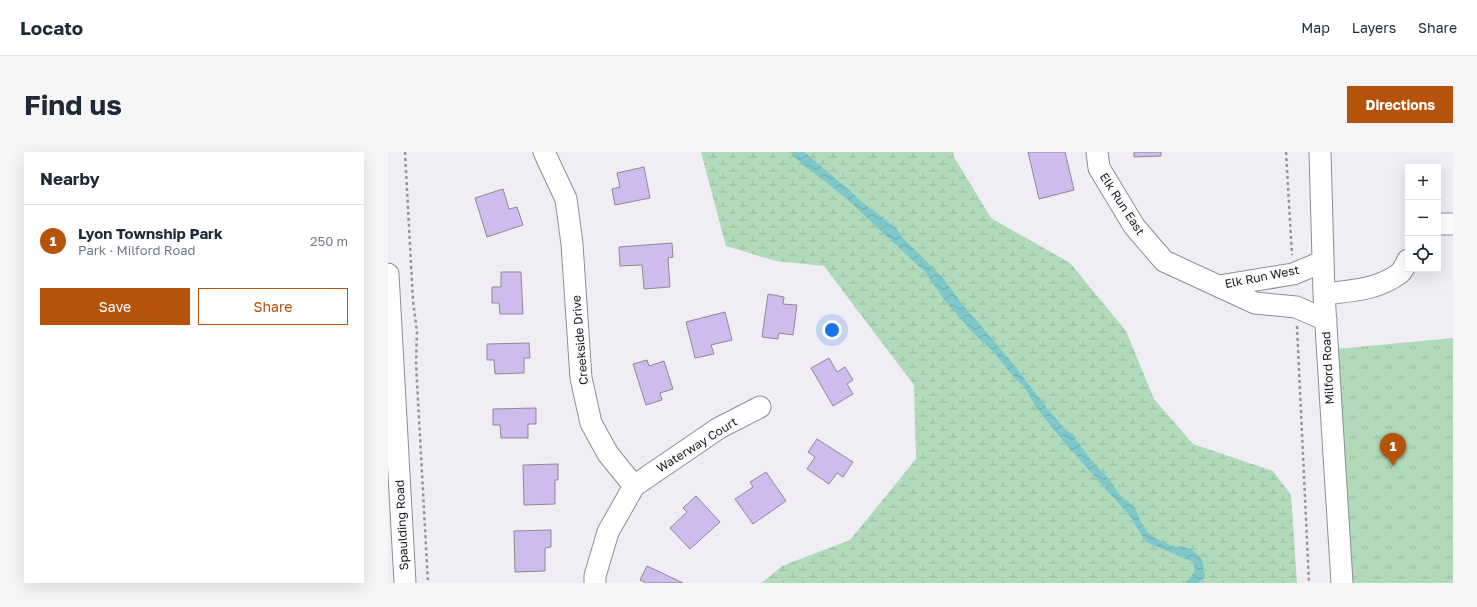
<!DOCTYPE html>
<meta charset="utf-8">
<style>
:root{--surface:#fff;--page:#f6f6f7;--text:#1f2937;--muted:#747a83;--line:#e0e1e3;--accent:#b45309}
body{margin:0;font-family:"Golos Text",sans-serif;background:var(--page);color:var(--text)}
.controls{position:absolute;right:12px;top:12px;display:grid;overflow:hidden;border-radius:0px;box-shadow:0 4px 16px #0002}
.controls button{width:36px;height:36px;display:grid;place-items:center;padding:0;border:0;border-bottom:1px solid var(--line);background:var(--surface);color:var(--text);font:20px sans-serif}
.you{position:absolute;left:444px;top:178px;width:14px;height:14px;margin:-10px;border:3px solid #fff;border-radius:50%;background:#1a73e8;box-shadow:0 0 0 6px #1a73e833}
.badge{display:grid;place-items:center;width:26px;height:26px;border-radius:50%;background:var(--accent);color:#fff;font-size:13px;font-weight:700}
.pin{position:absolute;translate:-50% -33px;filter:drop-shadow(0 1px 2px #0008)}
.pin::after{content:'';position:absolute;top:21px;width:14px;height:12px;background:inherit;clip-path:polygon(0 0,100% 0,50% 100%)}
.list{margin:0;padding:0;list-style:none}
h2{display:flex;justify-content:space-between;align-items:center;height:52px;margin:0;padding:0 16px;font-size:17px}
h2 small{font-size:13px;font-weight:400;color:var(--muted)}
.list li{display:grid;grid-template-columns:26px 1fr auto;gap:12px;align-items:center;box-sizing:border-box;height:72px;padding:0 16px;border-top:1px solid var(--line)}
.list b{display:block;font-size:15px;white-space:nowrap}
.list p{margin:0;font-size:13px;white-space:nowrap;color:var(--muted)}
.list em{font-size:13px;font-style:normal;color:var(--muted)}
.actions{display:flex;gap:8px;padding:12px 16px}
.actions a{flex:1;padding:9px 0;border:1px solid var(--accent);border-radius:0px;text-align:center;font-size:14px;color:var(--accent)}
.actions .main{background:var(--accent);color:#fff}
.icon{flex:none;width:22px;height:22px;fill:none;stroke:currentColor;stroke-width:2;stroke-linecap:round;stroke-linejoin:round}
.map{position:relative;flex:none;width:1065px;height:431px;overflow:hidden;border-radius:0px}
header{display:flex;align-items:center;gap:24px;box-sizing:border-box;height:56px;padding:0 20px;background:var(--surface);border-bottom:1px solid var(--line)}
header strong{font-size:19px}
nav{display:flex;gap:22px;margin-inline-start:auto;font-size:14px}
.intro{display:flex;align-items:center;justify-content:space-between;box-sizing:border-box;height:96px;padding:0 24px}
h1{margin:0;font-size:28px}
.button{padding:10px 18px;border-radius:0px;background:var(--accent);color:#fff;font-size:14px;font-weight:700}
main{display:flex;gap:24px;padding:0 24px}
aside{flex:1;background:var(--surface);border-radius:0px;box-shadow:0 4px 16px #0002}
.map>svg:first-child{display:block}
.wetland{fill:url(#wetland-marsh)}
.park{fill:url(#park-tufts)}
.water{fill:url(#water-waves)}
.building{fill:#d0bbee;stroke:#8d8b91}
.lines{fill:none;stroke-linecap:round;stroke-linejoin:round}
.minor-casing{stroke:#8f8d93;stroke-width:23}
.path{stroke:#959498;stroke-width:2.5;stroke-dasharray:3 3;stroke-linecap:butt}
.minor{stroke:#fff;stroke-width:21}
.labels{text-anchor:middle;stroke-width:3;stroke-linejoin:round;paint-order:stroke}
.street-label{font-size:12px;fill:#1b1b1d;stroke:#fdfcff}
</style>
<header>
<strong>Locato</strong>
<nav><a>Map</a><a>Layers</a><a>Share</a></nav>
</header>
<div class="intro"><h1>Find us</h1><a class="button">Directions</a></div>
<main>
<aside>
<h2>Nearby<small></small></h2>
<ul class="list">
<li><span class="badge">1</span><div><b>Lyon Township Park</b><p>Park · Milford Road</p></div><em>250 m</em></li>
</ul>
<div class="actions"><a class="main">Save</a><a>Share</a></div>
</aside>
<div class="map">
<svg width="1065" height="431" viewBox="0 0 1065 431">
<defs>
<pattern id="wetland-marsh" width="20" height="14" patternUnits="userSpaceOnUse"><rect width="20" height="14" fill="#b0daba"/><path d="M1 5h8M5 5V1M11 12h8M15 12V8" fill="none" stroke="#97ba9f"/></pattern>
<pattern id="park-tufts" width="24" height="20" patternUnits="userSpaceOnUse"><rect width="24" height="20" fill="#b0daba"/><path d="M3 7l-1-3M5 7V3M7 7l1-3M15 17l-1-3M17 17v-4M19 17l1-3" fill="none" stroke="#97ba9f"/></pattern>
<pattern id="water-waves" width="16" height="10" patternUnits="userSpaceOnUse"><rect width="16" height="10" fill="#7fc8c9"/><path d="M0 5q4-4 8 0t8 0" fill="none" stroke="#6dabac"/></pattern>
</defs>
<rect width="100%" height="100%" fill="#f0eef4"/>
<path class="wetland" d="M313,0H565L566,5L603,66L682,111L738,179L766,247L805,292L885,319L903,343L909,431H374L394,414L462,388L528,307L526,233L436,114L388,109L338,94Z"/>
<path class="park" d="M1065,186V431H954L938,198Z"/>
<path class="water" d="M402,0H416L466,42L471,48L508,76L514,85L554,125L571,148L622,208L659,256L677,277L684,282L703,308L721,327L734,346L741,350L747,356L755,374L762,383L777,391L788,395L795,394L804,398L810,403L814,408L817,423L815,427L810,431H796C805,425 809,420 805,410L758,390L741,363L675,289L648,255L637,236L623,222L605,199L586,182L558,150L537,120L459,47L425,20L416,14Z"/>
<path class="building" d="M640,0H677L686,38L651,47Z
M746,0H773V4L746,5Z
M256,15L262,46L227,53L224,37L232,35L229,21Z
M115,37L121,57L129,55L135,73L99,85L87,46Z
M284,91L285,105L280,106L282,135L256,137L254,113L232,114L231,95Z
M113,120H133L135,162H112L111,151H104V135H113Z
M380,142L396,145L395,152L409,153L405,183L391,181L390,187L374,185Z
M337,160L344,188L323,193L326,202L307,206L298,170Z
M141,191L142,206H136V221L107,222L106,208H99V192Z
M441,206L449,220L457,215L465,228L459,232L465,242L445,254L423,216Z
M259,208L261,214L276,209L285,237L272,241L274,248L258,253L245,212Z
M148,256V272H140V286H113L112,273H105V257Z
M429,287L465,310L455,325L449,321L441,332L419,317L427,305L420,300Z
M170,312V328H167V352L136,353L135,313Z
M378,320L398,349L365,372L347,347L365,335L362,330Z
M308,344L332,370L302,397L282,376L299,360L295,356Z
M163,378V395L157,396V419L127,420L126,379Z
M259,414L295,431H258L252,428Z"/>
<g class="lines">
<defs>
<path id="minor" d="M156,0L178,47L184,92L193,226L203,271L220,302L246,334
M709,0L711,16L746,74L776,109L867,151L908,155L938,168
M932,0L936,142L954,431
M1050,72H1065
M0,122L17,431
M831,134L905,122L934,110
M936,142C962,139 990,138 1012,121C1015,118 1018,112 1020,108
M207,431V424L220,380L246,334L331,276L372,255"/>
</defs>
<use href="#minor" class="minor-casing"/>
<path class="path" d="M17,0L25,149L29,180L28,211L40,431
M898,0L904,103
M909,174L921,431"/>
<use href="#minor" class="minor"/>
</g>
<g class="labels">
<g class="street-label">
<text transform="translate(734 52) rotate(57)" y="4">Elk Run East</text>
<text transform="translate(874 125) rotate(-11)" y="4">Elk Run West</text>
<text transform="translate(192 188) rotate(-95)" y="4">Creekside Drive</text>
<text transform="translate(940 216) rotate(-93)" y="4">Milford Road</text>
<text transform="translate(309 293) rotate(-32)" y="4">Waterway Court</text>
<text transform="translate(14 373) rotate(-93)" y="4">Spaulding Road</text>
</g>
</g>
</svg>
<div class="controls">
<button>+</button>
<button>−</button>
<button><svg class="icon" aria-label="locate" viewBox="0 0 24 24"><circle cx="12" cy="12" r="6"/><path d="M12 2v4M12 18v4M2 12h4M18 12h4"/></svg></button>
</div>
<div class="you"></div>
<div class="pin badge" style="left:1005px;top:314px">1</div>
</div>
</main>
